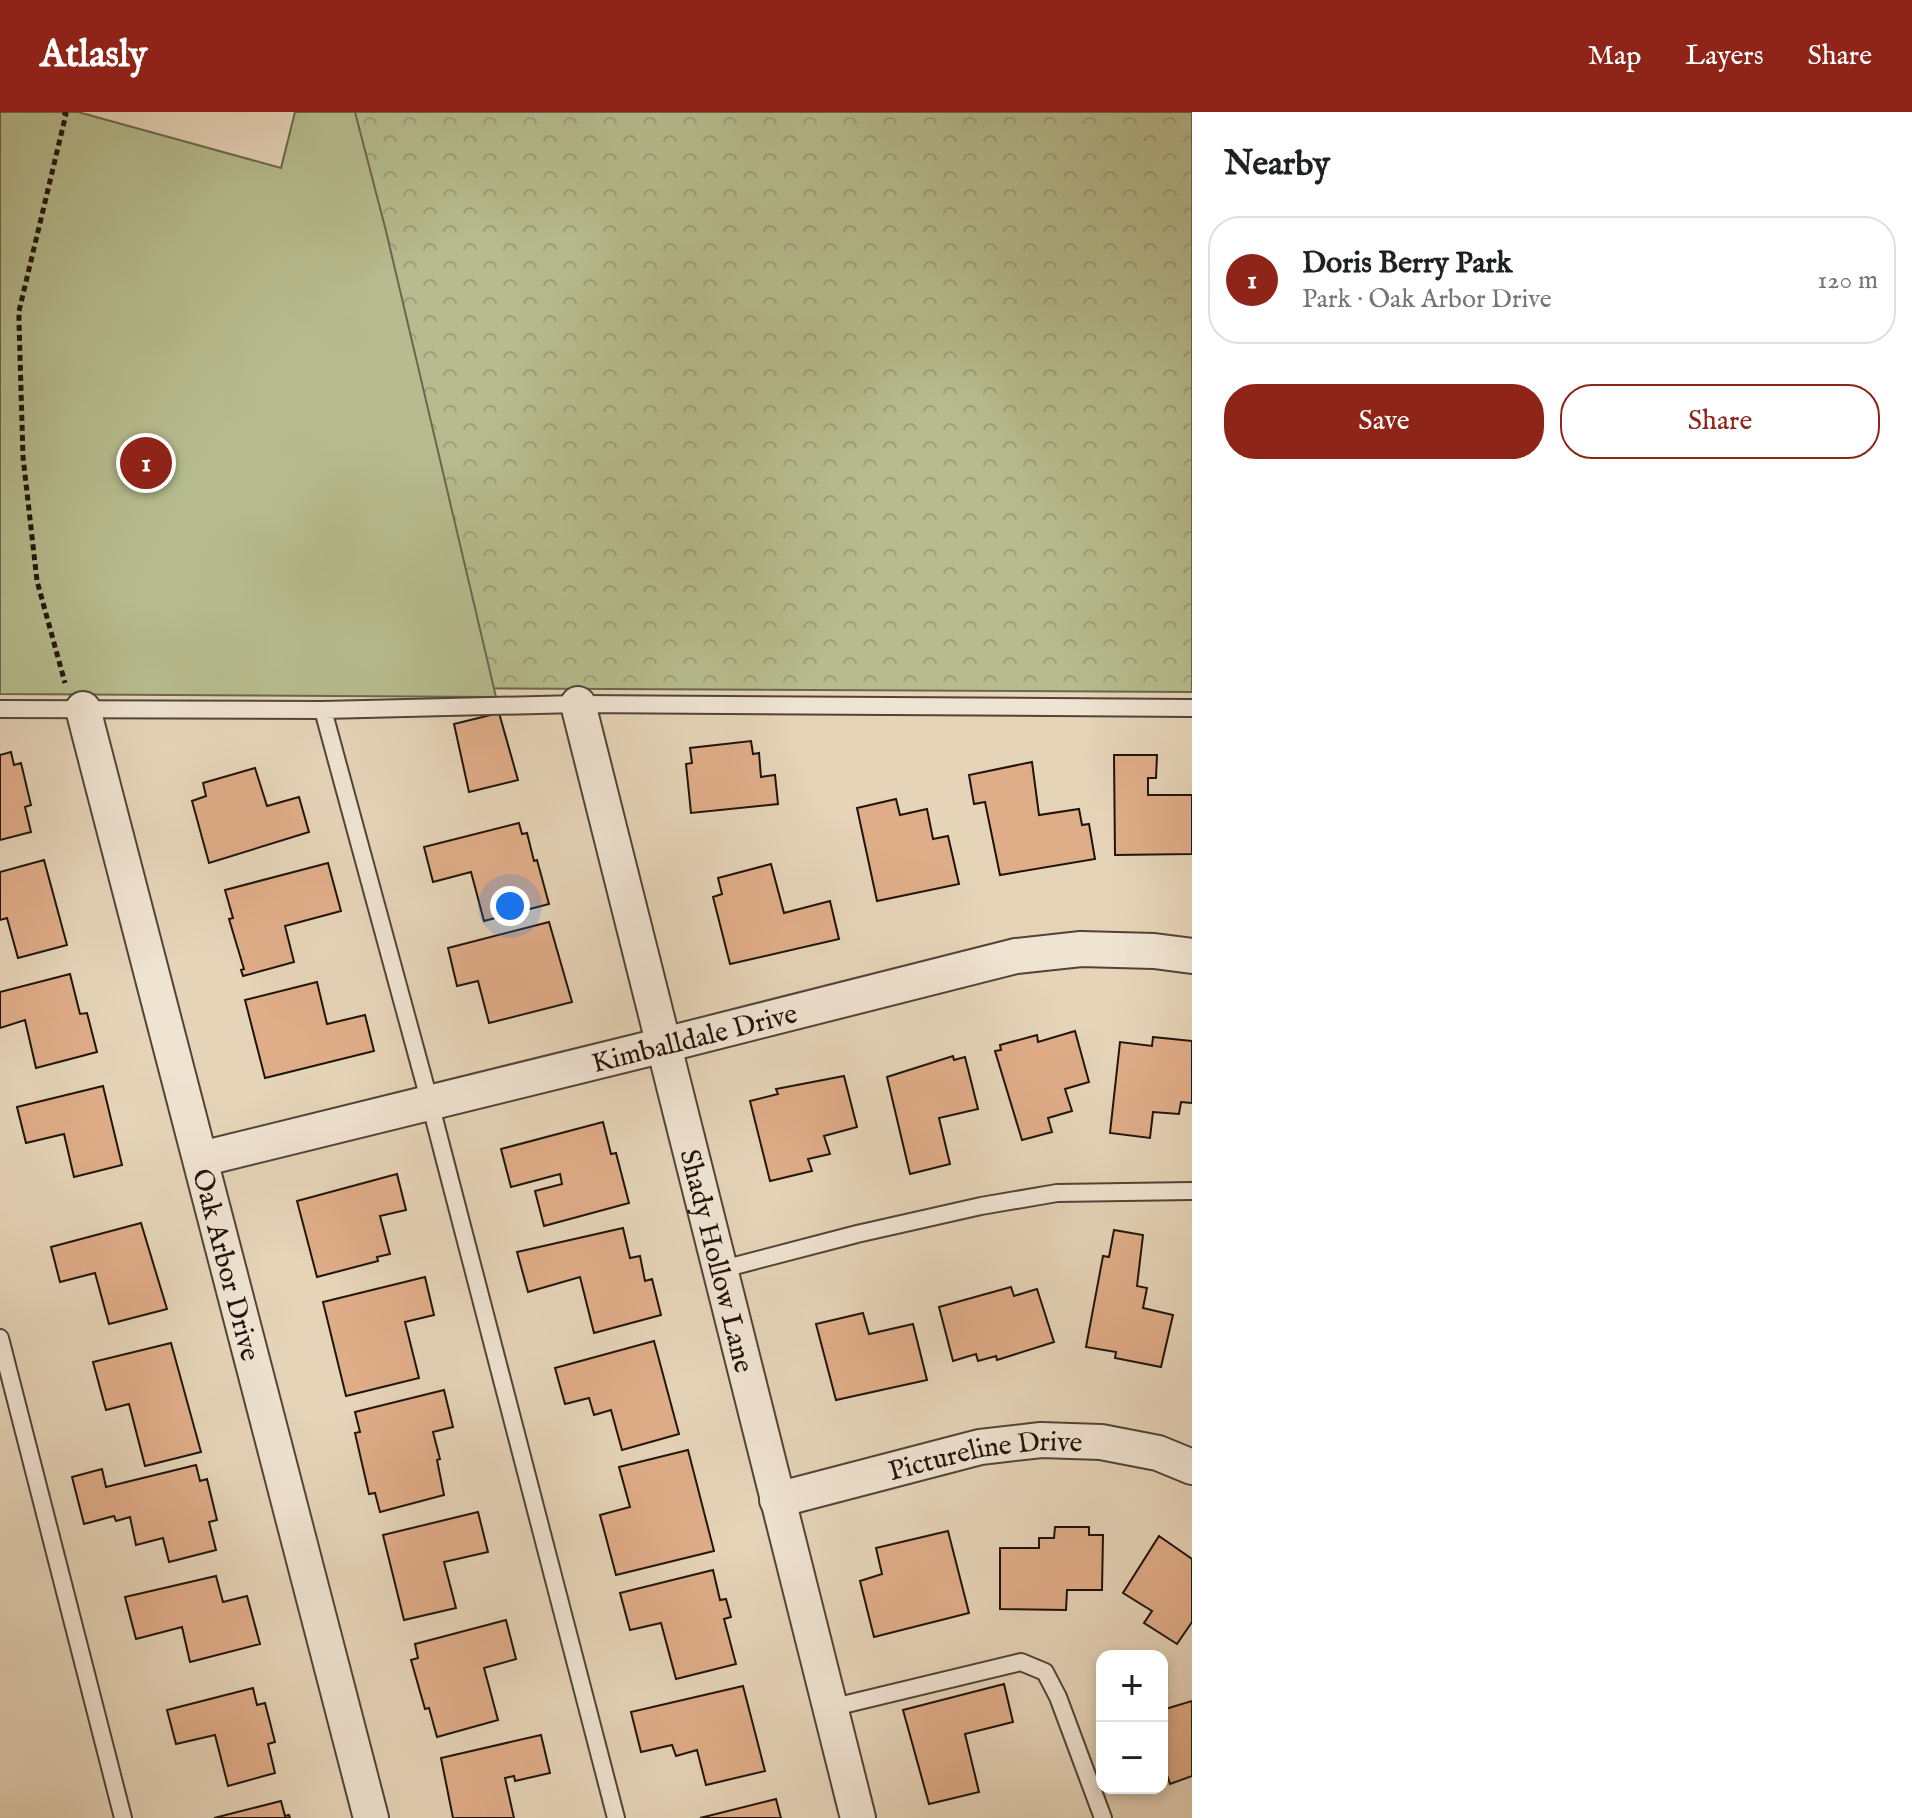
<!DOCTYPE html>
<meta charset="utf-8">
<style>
:root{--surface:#fff;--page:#f6f6f6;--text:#202124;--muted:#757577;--line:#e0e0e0;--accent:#8f2418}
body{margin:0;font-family:"IM FELL English",serif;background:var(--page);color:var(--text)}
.controls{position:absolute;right:24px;bottom:24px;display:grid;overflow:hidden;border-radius:16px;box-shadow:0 4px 12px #0003}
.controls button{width:72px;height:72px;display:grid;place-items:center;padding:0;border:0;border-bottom:2px solid var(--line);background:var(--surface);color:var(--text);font:40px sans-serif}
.you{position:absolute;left:510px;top:794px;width:28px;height:28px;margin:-20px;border:6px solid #fff;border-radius:50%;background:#1a73e8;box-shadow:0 0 0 12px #1a73e833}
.badge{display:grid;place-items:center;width:52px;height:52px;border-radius:50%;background:var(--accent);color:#fff;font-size:26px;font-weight:700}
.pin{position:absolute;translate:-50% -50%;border:4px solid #fff;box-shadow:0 2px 8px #0006}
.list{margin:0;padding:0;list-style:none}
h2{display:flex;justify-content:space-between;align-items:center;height:104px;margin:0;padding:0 32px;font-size:34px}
h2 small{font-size:26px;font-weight:400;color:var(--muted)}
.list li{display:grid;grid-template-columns:52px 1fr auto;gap:24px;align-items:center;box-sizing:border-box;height:128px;margin:0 16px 16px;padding:0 16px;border:2px solid var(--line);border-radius:32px}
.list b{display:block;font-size:30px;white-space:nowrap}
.list p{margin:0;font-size:26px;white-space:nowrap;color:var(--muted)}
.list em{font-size:26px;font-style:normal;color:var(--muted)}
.actions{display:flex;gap:16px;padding:24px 32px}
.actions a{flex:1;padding:18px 0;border:2px solid var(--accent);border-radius:32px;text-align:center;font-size:28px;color:var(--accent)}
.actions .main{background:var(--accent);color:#fff}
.map{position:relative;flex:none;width:1192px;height:1706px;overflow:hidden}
header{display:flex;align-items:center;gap:48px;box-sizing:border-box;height:112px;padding:0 40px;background:var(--accent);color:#fff}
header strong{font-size:38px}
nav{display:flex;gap:44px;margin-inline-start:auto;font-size:28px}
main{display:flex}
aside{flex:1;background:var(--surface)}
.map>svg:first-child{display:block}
.forest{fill:url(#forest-crowns);stroke:#6a684d;stroke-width:2}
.green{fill:#b6bc8e;stroke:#6a684d;stroke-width:2}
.building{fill:#e0ad89;stroke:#1f140c;stroke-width:2}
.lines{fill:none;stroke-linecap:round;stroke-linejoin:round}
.service-casing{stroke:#514437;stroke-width:20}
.minor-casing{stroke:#514437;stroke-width:38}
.path{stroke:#1f140c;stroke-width:5;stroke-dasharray:6 4;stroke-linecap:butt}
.service{stroke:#efe3d1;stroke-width:16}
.minor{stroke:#efe3d1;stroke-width:34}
.labels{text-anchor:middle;stroke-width:8;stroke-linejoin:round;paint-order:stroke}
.street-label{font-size:28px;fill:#1f140c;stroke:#efe3d1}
</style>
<header>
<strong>Atlasly</strong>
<nav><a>Map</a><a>Layers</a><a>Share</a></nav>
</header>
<main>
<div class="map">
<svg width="1192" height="1706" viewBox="0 0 1192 1706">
<defs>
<pattern id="forest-crowns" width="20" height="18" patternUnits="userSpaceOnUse" patternTransform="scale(2)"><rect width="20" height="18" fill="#b6bc8e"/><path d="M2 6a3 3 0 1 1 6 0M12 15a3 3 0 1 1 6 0" fill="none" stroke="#9ca179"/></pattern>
</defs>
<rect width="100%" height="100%" fill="#e6d4b8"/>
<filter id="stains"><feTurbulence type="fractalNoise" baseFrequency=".0025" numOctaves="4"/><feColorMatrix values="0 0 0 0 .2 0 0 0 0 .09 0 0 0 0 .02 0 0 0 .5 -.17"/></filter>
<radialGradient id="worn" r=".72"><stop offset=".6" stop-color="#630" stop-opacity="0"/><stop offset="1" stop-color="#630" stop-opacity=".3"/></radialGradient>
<path class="forest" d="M340,0H1192V580L247,575Z"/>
<path class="green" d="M0,0H78L281,56L295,0H355L386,119L496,585L0,582Z"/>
<path class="building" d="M499,601L518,668L469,680L454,612Z
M751,629L753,642L759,641L761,665L775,663L778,692L691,701L686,652L692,651L690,636Z
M11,640L14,653L21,651L31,693L25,695L31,720L0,728V643Z
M1114,643H1157L1156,666H1148V683H1192V742L1115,743Z
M1032,650L1039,703L1079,697L1082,713L1089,712L1095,747L1000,763L985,690L974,692L969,663Z
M255,656L267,694L299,685L309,720L209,751L192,689L206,684L203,671Z
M896,687L900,703L927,697L933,727L948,724L959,772L877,789L857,696Z
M519,711L522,722L527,721L534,749L537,748L549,792L484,809L471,760L433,770L424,735Z
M44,748L67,833L18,846L7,806L0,808V760Z
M328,751L341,799L285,814L294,850L243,864L241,858L244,857L229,807L233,806L225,778Z
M771,752L784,801L830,789L839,827L730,852L713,785L722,782L718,766Z
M549,810L572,890L489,911L478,869L457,874L448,836Z
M70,862L80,902L87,901L97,940L36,956L25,908L0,916V880Z
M317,870L327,912L365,903L374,939L265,966L245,888Z
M1075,919L1089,970L1065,977L1072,999L1048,1006L1052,1020L1022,1028L995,939L1001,938L1000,933L1037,923L1038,930Z
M1153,925L1192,929V991L1181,990L1179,1002L1153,1000L1150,1026L1110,1021L1120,930L1152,934Z
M953,944L954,948L965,945L978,997L939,1006L950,1052L910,1062L887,965Z
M844,964L857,1015L824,1024L830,1042L808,1047L812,1059L770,1069L750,989L778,982L776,977Z
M103,974L122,1053L74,1065L64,1022L26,1031L17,995Z
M603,1010L611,1042L616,1041L629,1091L544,1114L535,1079L562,1072L560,1062L511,1075L501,1037Z
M397,1062L406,1098L380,1104L390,1142L377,1145L378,1149L317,1165L297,1089Z
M141,1111L167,1197L109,1212L95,1161L60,1170L51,1135Z
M623,1116L630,1146L640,1144L645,1169L652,1167L661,1203L594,1221L580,1165L528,1180L517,1140Z
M1114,1118L1143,1123L1137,1174L1147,1176L1143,1196L1173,1203L1161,1255L1115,1246L1116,1240L1086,1235L1103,1144L1109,1145Z
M425,1165L434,1203L405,1210L419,1266L346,1284L323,1190Z
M1011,1175L1014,1184L1037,1177L1054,1230L997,1248L996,1244L978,1249L976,1242L953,1249L939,1195Z
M863,1201L869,1222L913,1212L927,1268L836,1288L816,1212Z
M654,1229L679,1322L622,1338L611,1298L594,1303L589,1286L565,1292L555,1256Z
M171,1231L201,1340L145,1354L129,1292L106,1298L93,1250Z
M444,1278L453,1315L433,1320L440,1347L437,1348L444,1383L380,1400L375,1381L369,1382L355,1321L360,1320L355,1300Z
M688,1338L714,1439L616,1463L600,1403L630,1395L619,1355Z
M196,1353L200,1369L207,1367L217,1408L209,1410L216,1438L169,1450L163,1426L136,1433L130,1405L116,1409L114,1404L84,1412L72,1365L102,1357L106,1375Z
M478,1400L488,1440L444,1450L456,1496L404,1508L383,1423Z
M1055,1415H1089V1423H1103L1102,1478H1067L1066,1498L1000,1497V1436H1039V1426H1054Z
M948,1419L969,1501L874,1525L860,1469L882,1462L876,1436Z
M1159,1424L1192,1447V1510L1177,1532L1144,1511L1152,1499L1123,1481Z
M713,1458L720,1488L726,1487L731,1505L724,1507L736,1552L676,1567L661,1511L630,1518L620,1481Z
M216,1464L223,1490L247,1484L260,1532L190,1550L182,1515L136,1527L125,1485Z
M506,1508L516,1547L484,1556L498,1608L437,1625L429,1596L425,1597L411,1548L418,1546L415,1532Z
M1004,1572L1013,1610L965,1622L979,1680L929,1692L903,1598Z
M743,1574L765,1659L706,1673L697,1638L676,1644L672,1633L641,1640L631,1600Z
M253,1576L257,1593L265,1591L275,1630L268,1632L275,1661L228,1674L215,1623L176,1632L167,1598Z
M1192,1589V1664L1170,1672L1162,1648V1598Z
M541,1623L550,1661L515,1669L514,1664L505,1666L514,1706H453L441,1646Z
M776,1687L781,1706H700Z
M281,1689L285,1704L289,1703L290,1706H214Z"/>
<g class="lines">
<defs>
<path id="service" d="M0,597L323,598L578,592L1192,596
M323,598L430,991L616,1706
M719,1158L857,1122L981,1094L1057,1081L1192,1079
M0,1226L123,1706
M830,1596L1021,1550L1045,1560L1058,1585L1103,1706"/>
<g id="minor">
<path id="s1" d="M578,592L858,1706"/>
<path id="s2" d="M83,597L371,1706"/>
<path id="s3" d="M201,1047L664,933L1016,844L1081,837L1154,839L1192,844"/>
<path id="s4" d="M777,1388L980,1335L1041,1328L1101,1330L1158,1341L1192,1355"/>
</g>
</defs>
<use href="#service" class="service-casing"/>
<use href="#minor" class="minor-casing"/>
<path class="path" d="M63,0L66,2L19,199V210L23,345L37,469L65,571"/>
<use href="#service" class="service"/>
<use href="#minor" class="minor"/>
</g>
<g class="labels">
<g class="street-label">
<text dy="10" stroke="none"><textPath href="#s3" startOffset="508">Kimballdale Drive</textPath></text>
<text dy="10" stroke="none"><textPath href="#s1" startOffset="574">Shady Hollow Lane</textPath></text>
<text dy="10" stroke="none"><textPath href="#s2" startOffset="574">Oak Arbor Drive</textPath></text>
<text dy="10" stroke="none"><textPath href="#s4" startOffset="214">Pictureline Drive</textPath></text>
</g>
</g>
<rect width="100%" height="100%" filter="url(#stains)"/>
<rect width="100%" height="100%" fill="url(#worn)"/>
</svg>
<div class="controls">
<button>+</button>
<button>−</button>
</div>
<div class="you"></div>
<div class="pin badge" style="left:146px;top:351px">1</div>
</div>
<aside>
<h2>Nearby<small></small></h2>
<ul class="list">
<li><span class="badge">1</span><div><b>Doris Berry Park</b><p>Park · Oak Arbor Drive</p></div><em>120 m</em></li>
</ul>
<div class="actions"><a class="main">Save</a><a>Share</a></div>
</aside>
</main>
